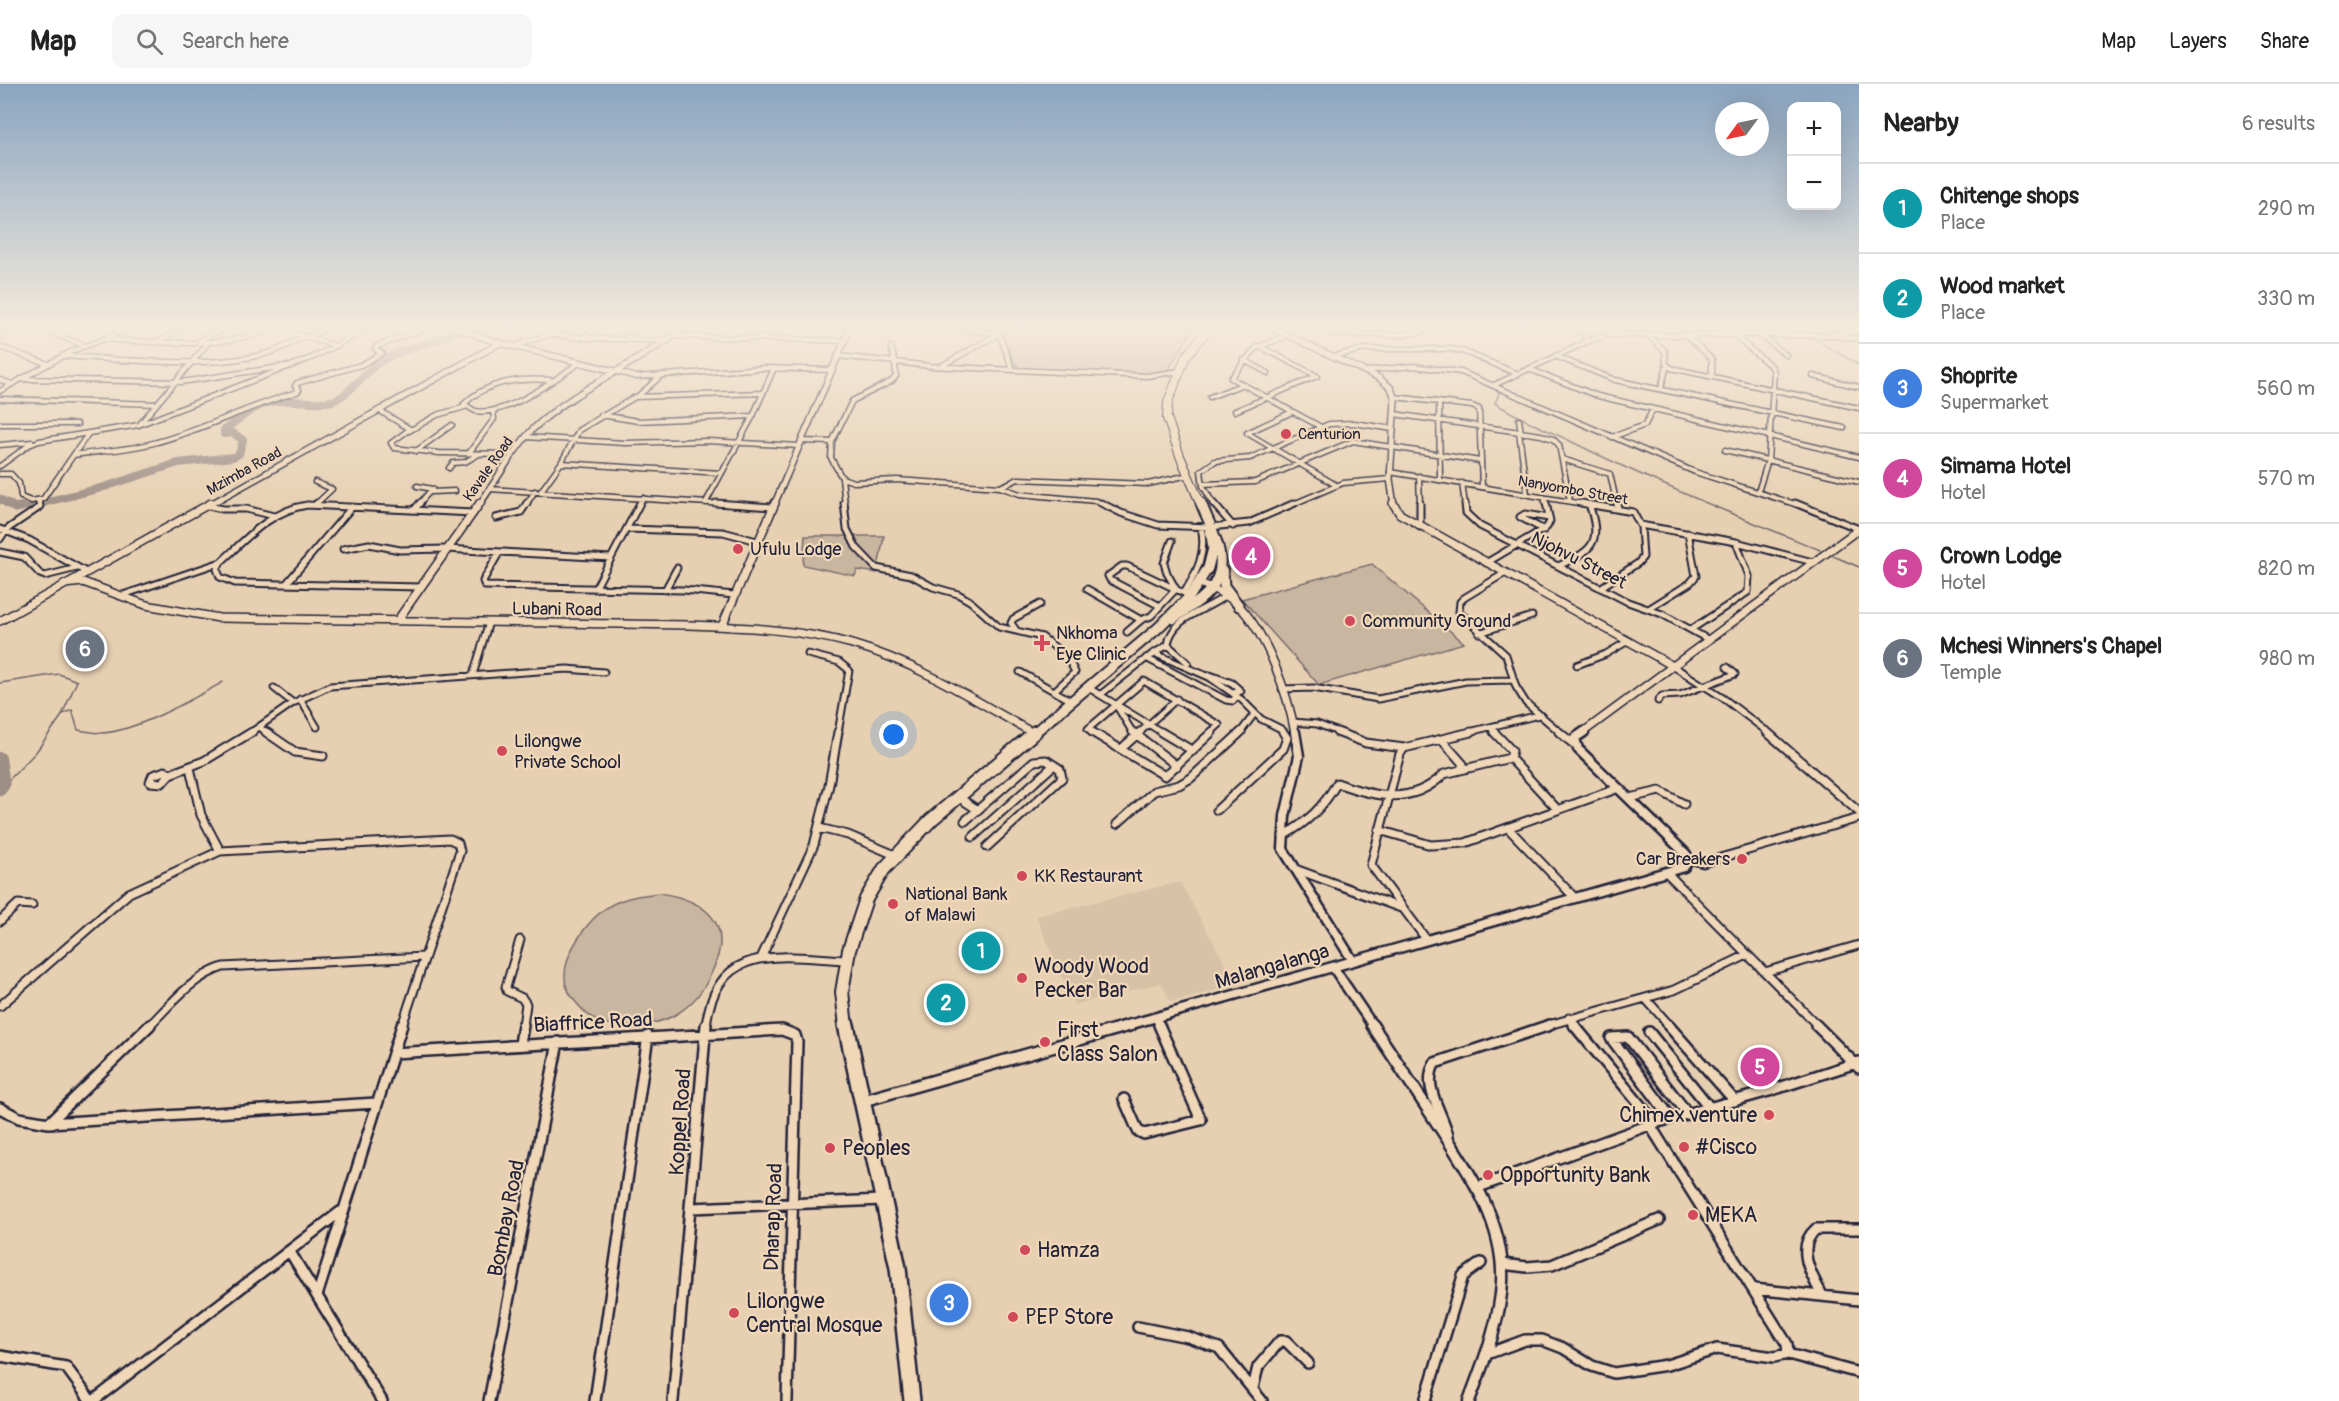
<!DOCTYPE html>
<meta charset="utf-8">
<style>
:root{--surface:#fff;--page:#f6f6f6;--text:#222;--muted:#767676;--line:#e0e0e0;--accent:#d1495b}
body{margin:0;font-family:Pangolin,sans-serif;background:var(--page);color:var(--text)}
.controls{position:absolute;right:18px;top:18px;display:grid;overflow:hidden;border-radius:12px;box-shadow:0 6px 24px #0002}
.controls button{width:54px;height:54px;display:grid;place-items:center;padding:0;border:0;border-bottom:2px solid var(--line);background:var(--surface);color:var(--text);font:30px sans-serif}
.compass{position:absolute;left:1715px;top:18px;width:54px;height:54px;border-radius:50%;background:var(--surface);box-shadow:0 6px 24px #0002;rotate:237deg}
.you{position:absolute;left:894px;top:651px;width:21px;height:21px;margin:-15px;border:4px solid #fff;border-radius:50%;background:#1a73e8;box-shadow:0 0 0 9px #1a73e833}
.badge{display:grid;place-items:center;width:39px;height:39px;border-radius:50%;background:var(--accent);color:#fff;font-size:20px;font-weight:700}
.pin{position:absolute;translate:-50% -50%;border:3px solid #fff;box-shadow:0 2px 6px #0006}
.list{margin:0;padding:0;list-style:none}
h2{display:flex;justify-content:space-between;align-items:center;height:78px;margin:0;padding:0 24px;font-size:26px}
h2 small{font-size:20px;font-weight:400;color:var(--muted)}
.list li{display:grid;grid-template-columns:39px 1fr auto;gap:18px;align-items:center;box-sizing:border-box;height:90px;padding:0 24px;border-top:2px solid var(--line)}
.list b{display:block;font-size:22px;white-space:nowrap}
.list p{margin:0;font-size:20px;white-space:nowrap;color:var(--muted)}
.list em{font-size:20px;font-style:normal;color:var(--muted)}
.icon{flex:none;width:33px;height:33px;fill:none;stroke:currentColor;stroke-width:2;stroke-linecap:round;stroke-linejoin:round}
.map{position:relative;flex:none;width:1859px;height:1317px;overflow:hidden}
header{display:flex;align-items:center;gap:36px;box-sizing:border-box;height:84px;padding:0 30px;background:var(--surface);border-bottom:2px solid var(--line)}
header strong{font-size:28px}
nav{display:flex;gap:33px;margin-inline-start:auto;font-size:21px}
.search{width:420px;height:54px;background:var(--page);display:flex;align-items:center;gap:15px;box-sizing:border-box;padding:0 21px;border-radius:12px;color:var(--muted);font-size:22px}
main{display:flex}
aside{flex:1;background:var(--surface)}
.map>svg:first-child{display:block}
.built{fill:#d7c2a8}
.green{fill:#c9b6a0;stroke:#766c6e;stroke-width:1.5}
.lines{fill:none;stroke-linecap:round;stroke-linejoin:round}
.stream{stroke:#6c6368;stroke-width:1.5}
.river-far2{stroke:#9e8f86;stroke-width:8}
.river-far1{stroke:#9e8f86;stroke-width:9}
.river{stroke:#9e8f86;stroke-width:12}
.minor-far3-casing{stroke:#22223b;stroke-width:7}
.minor-far2-casing{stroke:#22223b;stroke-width:9}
.minor-far1-casing{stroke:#22223b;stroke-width:11}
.minor-casing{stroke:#22223b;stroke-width:14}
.tertiary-far3-casing{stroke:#22223b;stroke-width:8}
.tertiary-far2-casing{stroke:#22223b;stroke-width:10}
.tertiary-far1-casing{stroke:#22223b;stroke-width:13}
.tertiary-casing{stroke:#22223b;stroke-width:15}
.trunk-far3-casing{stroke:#22223b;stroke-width:10}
.trunk-far2-casing{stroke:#22223b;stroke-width:13}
.trunk-far1-casing{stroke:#22223b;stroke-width:16}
.trunk-casing{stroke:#22223b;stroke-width:20}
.minor-far3{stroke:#efd7b7;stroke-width:4}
.minor-far2{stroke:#efd7b7;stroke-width:5}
.minor-far1{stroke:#efd7b7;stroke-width:7}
.minor{stroke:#efd7b7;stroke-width:9}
.tertiary-far3{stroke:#efd7b7;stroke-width:5}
.tertiary-far2{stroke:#efd7b7;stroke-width:7}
.tertiary-far1{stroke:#efd7b7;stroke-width:8}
.tertiary{stroke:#efd7b7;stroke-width:10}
.trunk-far3{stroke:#efd7b7;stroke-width:8}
.trunk-far2{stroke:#efd7b7;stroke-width:9}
.trunk-far1{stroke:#efd7b7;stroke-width:12}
.trunk{stroke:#efd7b7;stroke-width:15}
.poi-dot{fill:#d1495b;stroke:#efd7b7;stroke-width:2}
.labels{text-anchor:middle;stroke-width:4.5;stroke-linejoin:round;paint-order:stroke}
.far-poi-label{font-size:15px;fill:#22223b;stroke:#efd7b7;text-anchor:start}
.far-street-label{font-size:15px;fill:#22223b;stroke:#efd7b7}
.poi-label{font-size:18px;fill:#22223b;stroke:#efd7b7;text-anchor:start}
.street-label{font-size:18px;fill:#22223b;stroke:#efd7b7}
.near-poi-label{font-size:21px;fill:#22223b;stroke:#efd7b7;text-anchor:start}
.near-street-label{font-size:21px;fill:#22223b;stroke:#efd7b7}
</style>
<header>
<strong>Map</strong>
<div class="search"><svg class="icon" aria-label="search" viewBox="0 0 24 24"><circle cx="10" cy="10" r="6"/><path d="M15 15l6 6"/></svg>Search here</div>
<nav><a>Map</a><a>Layers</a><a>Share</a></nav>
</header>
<main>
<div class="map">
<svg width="1859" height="1317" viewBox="0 0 1859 1317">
<rect width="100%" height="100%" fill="#e7d0b2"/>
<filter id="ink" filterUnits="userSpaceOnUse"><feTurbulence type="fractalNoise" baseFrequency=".0167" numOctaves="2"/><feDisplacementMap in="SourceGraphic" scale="12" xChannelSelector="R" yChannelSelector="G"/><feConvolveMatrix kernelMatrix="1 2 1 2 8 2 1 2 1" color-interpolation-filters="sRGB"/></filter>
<g filter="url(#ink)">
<path class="built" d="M1180,798L1237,901L1171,918L1161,899L1074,921L1036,832Z"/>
<path class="green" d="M1000,242H1195L1168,286L1144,291L1018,284L998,245Z
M805,452H884L877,489L857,486L855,492L803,481Z
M1372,480L1464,559L1319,601L1242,515Z
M659,809C706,816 735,839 712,888C695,926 667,942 625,942C613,942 597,939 587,930C577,921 570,913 566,901C559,874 588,834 611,821C626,813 642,811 659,809Z"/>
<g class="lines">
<path class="stream" d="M1798,242L1806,249
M1811,253L1859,281
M1500,307L1495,319C1518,334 1543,344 1568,356C1650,397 1735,431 1820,466
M1831,471L1859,483
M0,599L59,590L77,597L61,633L36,668L4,701
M63,630L72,626L78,646C85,647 94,649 101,649C135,648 193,615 223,598"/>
<path class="river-far2" d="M0,415L10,421
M34,421L101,404L178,379L233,373L239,370L243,356L233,349L224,350V346C239,335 253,322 272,318C291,314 313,321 332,317C346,314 365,288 378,279C406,261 439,259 467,242"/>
<path class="river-far1" d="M7,419L15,424L40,419"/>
<path class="river" d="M0,674L4,701L0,706"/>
<defs>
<path id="minor-far3" d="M34,242L85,262
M269,242L337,262
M926,242L997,249
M996,242L1013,286
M1316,242L1333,250L1404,251L1420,248L1427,242
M1574,242L1589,257
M1745,242L1752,250
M552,250L584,254L668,257
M1647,250L1665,267L1666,280L1671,284L1859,324
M1685,250L1712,275V293
M1289,251L1256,264L1231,294L1321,343
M1734,251L1772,283L1774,288L1768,376L1758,408
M1760,251L1786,271
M1832,251L1859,246
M676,252L845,257
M0,253L19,242
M310,253L330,242
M584,253L598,242
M102,255C162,259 220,265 277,244
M626,255L641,242
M158,257L187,242
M199,257L228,242
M514,262L549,251L562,242
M0,263L48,280
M891,263L895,278L930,282L1147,292L1180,287
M62,272C124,275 209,286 268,269C281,265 294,258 306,252
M838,272L895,278L896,292L892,297L852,317L832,358L831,374L842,394L845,421
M1334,272L1365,265H1451L1465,268L1518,290
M1555,272L1615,296L1844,344
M1244,276L1268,289
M941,282L997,251
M1529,285L1598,312L1859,373
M1365,287L1413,282L1461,288L1695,388L1798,421
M619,288L636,293L765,284L832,286
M1813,292L1859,303
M21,295L181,298L286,282
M0,296L12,300
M550,296C519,294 487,297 464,320C468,322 472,326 476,327C507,333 556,294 581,278
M1494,301L1589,257L1608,251H1832L1859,255
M1661,304L1667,282
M0,307L70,268L124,247
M638,312L662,291
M1210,313L1241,301
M1395,313L1472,322L1479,325L1482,403
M0,315L157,320
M1439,318L1440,396
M380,327L410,345L391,359L394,364L439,369L513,370
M1235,327L1317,292L1259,262
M1292,328L1247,349L1336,401
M1394,330L1541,351L1553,355L1559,361L1570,417
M601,331L638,337L753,332
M1519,336L1521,348
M0,340H77
M141,340L316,272L373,242
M409,347L437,331L465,323
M1519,348L1527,410
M526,353L625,359L708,357L799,362
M1612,353L1645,341L1653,325
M801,357L832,358
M0,361L32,358
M1725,366L1859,398
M416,367L452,341
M469,369L494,335L493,327
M74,371C101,367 130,366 157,358C205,345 249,322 297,308L299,306L295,302L297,299L361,281L382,269L375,265L377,262L432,242
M1562,375L1610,390L1617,421
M561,379L721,389
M0,382L29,361L39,357L139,341L208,259
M449,384L453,379L465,378L479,370
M1390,388L1590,421
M0,390H11L19,399L21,413L31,417L43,415L88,350
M1419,392L1420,421
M842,394L854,398L897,396L1000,403L1020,410L1096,417L1104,421
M315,398L332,405L315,421
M1462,399L1465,421
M1203,400L1255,398L1353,357L1480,377
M417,402L432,405L418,421
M1000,403L1018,395L1148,400L1189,391
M489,405L740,421
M541,407L561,379L579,346L635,313L763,309
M431,408L455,407
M1544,413L1546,421
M38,417L40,421
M706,418L753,332L774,284
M526,421L535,407
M639,421L643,414
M1214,421L1203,402L1201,387L1215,377L1250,374L1329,340L1354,339L1393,345
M1291,421L1343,399L1390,395"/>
<path id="minor-far2" d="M716,419L772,423
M844,419L847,445L856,463L876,484L911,491L933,503L958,510L970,517L999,543L1042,553L1067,573L1075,588L1054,607
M1101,419L1121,429L1158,441L1210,443L1249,439L1295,419
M1213,419L1233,442
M1420,419V443
M1465,419L1466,429L1480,442L1628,518L1662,530L1709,556
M1581,419L1633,428L1641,443L1643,473L1638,479L1600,504
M1617,419L1618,424
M1795,419L1859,445
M315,421L317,419
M209,422L223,425H246L274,432
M414,426L420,419
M496,434L521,428L527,419
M1640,441L1736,458L1813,478
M0,445L29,456L86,488
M627,445L723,448L757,457
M1544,446L1520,433L1525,430L1549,434
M0,455L6,446L37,425L40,422L39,419
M343,465L369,460L400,466L446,465L611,474
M0,468L24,473L40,490L45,492L77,484
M499,469L483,497L485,502L684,506L734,511
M1486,479L1547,443L1550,437L1546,419
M1558,482C1594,466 1602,459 1589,420
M1505,489L1464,514L1460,518L1459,528L1506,571L1516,603L1526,619L1561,649
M286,500L352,423
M420,503L235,499L220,493L217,485L221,478C247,454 270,427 307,421L473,429
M595,505L640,419
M1087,505L1141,536
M665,506L677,484
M1184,509C1197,488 1207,469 1201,443
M120,512L221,478
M1160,522L1110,496L1108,492L1122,482H1127L1190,512
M1650,524L1690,499L1696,492L1688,449
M1692,545L1748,508L1749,492L1736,458
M1016,546L1011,539L1013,535L1040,520
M1127,548L1141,536L1151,532L1176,505L1167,489L1164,479L1172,457
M1479,549L1532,532
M808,570L839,578L849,586L838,649
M1151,571L1168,561
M1146,574L1226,616L1233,617L1237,611
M1188,579L1168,561C1171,533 1206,527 1225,512
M1577,581L1606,570L1628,557
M1673,582L1723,614L1769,649
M1020,588L1070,616
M473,591L489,538
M1210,591L1232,599L1241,607L1233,609
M1087,603L1163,649
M274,604L293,619
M1282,605L1313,604L1378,615L1466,597L1513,596
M1100,611L1148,573L1156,570L1209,593L1242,616L1261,635L1281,645L1284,649
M300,615L317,643
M1658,617L1662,612L1680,611L1735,590L1727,583
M1116,621L1133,649
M1293,638L1317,640L1341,649
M259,643L268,649
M1492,645L1496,649
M250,649L293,619L330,602L567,585L604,588
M1095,649L1088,645L1144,597L1219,641L1210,649
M1139,649L1177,615
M1240,649L1255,629
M1465,649L1539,631"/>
<path id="minor-far1" d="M266,648L295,668L323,672
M1092,648L1165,692L1212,648
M1133,648L1177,682
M1161,648L1193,667
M1337,648L1366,659L1404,664
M1559,648L1576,662
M1767,648L1859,728
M1442,656L1463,680L1461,685
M1121,665L1140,648
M1510,674L1557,725
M190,684L201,731L220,767
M165,687L170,690L162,699L150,698L153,691Z
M170,690L204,677L252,648
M958,713L978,726
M1629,714L1660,707L1684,720
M1217,726L1283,665L1287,654L1283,648
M965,737L1034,677L1046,676L1060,685L1062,694L987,763
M1117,740L1154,707L1179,701L1191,694L1241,648
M819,744L848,751L895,771
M1508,744L1575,814
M1379,746L1431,761L1465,759L1619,704
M1283,752C1308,738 1323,723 1337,699C1375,713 1412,722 1444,690L1510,674L1512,667L1494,648
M973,753L1054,681
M1689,775L1703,779L1859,734
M1295,785L1401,824
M1667,789L1818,942
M0,837L18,820L32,821
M1426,855L1371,781L1400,670L1404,664L1471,648
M520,856L506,903L507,907L522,914L526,920L523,942
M761,874L814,761L829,701L838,648
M1765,888L1859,861
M1646,915L1670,942
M0,922L129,809L220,767L450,755L458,759L460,767L402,942
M1156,934L1160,942
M1569,934L1576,942
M149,942C171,920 192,893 223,883L424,873
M706,942C716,857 781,873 846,876
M1545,942L1674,906L1747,871"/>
<path id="minor" d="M1574,941L1655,1039
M1668,941L1735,1017
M1816,941L1859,984
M1649,948L1710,1024
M520,960L523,941
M393,969L782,946L795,951L797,958L787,1317
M1124,1015L1138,1047L1144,1050L1201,1036L1159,941
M0,1024L19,1034L49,1039L376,1019
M1671,1034L1611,954L1628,953L1688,1030
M49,1039L150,941
M1448,1052C1443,1029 1421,1002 1435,979L1550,941
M1476,1104L1655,1039L1769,1007L1859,978
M691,1124L883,1116
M290,1168L317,1212
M1502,1180L1527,1183L1552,1181L1659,1136
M1754,1205L1859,1216
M1822,1211C1811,1191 1795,1163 1816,1145H1859
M1138,1243L1188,1253L1219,1264L1262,1317
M1487,1270L1525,1256H1542L1563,1264L1592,1282L1614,1289L1667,1281L1717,1265L1774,1273L1788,1270L1787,1260L1650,1041
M1788,1270L1859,1289
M0,1272L66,1283L91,1317
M1253,1304L1258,1283L1280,1257H1286L1308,1279
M93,1317L340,1128
M382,1317L317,1212L402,941
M489,1317L558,958
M595,1317L648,952
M673,1317L706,941
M1425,1317L1463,1192L1481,1179"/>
<path id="tertiary-far3" d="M113,242L124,247L136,242
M449,242L500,259L619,288
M1268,242L1379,294L1391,304L1395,315L1390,395L1394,421
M209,421L500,259
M479,421C495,399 514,364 533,345C577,303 638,280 687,242
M774,421L851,242"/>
<path id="tertiary-far2" d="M1393,419L1400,430L1673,582
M1200,499C1214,505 1228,511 1240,523C1267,551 1288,610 1295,649
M64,500L83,498L146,521L219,534L688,541C743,543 799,545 852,560C917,579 975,616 1033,649
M0,537L211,419
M397,537L480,419
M722,542L775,419
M1582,649L1859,445"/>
<path id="tertiary-far1" d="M1031,648L1033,649
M1295,648L1299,672L1285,732L1283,765L1353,877
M1333,883L1373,942
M1125,942L1684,783L1689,775L1686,770L1578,665L1575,654L1584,648"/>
<path id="tertiary" d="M1372,941C1393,972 1414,1004 1435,1036C1467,1085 1505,1137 1502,1198C1500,1239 1483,1279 1469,1317
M862,1017L1131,941"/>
<path id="trunk-far3" d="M1201,421L1180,372L1167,334L1168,318L1186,272L1211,242"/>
<path id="trunk-far2" d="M1223,487L1224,502L1239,522
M1173,535C1185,526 1201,518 1210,506C1233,479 1212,447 1201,419
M1034,649L1158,544L1190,512L1208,484L1213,464L1210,445"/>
<path id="trunk-far1" d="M846,942L842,908L849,866L866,815L884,785L931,736L1035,648"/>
<path id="trunk" d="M846,941L898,1184L912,1317"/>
</defs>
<use href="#minor-far3" class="minor-far3-casing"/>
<use href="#minor-far2" class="minor-far2-casing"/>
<use href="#minor-far1" class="minor-far1-casing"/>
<use href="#minor" class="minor-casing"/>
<use href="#tertiary-far3" class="tertiary-far3-casing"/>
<use href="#tertiary-far2" class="tertiary-far2-casing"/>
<use href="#tertiary-far1" class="tertiary-far1-casing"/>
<use href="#tertiary" class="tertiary-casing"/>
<use href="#trunk-far3" class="trunk-far3-casing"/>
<use href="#trunk-far2" class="trunk-far2-casing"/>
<use href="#trunk-far1" class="trunk-far1-casing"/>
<use href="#trunk" class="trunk-casing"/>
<use href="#minor-far3" class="minor-far3"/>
<use href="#minor-far2" class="minor-far2"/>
<use href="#minor-far1" class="minor-far1"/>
<use href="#minor" class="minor"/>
<use href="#tertiary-far3" class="tertiary-far3"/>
<use href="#tertiary-far2" class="tertiary-far2"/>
<use href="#tertiary-far1" class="tertiary-far1"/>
<use href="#tertiary" class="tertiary"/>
<use href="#trunk-far3" class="trunk-far3"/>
<use href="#trunk-far2" class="trunk-far2"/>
<use href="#trunk-far1" class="trunk-far1"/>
<use href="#trunk" class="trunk"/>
</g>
</g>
<linearGradient id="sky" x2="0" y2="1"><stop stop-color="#8aa5c1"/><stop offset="0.57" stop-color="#f4eadc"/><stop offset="1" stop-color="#f4eadc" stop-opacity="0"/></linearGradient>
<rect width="1859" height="427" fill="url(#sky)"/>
<g class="poi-dot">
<circle cx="1286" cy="350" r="6"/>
<circle cx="738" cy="465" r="6"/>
<circle cx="1350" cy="537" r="6"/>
<path d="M1039 550h6v6h6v6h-6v6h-6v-6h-6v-6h6z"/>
<circle cx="502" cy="667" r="6"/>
<circle cx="1742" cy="775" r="6"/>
<circle cx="1022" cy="792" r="6"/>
<circle cx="893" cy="820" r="6"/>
<circle cx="1022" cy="894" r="6"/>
<circle cx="1045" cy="958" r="6"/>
<circle cx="1769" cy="1031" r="6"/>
<circle cx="1684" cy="1063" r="6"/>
<circle cx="830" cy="1064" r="6"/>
<circle cx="1488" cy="1091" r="6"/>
<circle cx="1693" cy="1131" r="6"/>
<circle cx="1025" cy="1166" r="6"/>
<circle cx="734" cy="1229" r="6"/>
<circle cx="1013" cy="1233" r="6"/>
</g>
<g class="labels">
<g class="far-poi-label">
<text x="1298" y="355">Centurion</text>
</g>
<g class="far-street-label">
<text transform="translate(488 385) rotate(-55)" y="5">Kavale Road</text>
<text transform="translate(244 387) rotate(-29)" y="5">Mzimba Road</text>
<text transform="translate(1573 406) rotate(10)" y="5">Nanyombo Street</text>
</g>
<g class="poi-label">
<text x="750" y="471">Ufulu Lodge</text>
<text x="1362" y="543">Community Ground</text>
<text x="1056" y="555">Nkhoma<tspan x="1056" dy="21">Eye Clinic</tspan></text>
<text x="514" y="663">Lilongwe<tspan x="514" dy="21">Private School</tspan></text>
<text x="1730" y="781" text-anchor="end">Car Breakers</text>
<text x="1034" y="798">KK Restaurant</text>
<text x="905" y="816">National Bank<tspan x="905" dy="21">of Malawi</tspan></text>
</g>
<g class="street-label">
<text transform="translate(1579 476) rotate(27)" y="6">Njohvu Street</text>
<text transform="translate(557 525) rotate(1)" y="6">Lubani Road</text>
</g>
<g class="near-poi-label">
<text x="1034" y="889">Woody Wood<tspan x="1034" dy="24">Pecker Bar</tspan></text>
<text x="1057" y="953">First<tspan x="1057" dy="24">Class Salon</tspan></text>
<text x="1757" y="1038" text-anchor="end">Chimex venture</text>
<text x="1696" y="1070">#Cisco</text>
<text x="842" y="1071">Peoples</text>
<text x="1500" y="1098">Opportunity Bank</text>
<text x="1705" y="1138">MEKA</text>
<text x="1037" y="1173">Hamza</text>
<text x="746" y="1224">Lilongwe<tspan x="746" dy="24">Central Mosque</tspan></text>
<text x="1025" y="1240">PEP Store</text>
</g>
<g class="near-street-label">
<text transform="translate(1272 882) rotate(-16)" y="7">Malangalanga</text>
<text transform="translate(593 938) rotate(-3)" y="7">Biaffrice Road</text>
<text transform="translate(680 1038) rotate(-86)" y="7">Koppel Road</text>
<text transform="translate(773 1133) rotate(-88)" y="7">Dharap Road</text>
<text transform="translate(506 1134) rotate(-79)" y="7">Bombay Road</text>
</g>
</g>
</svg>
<div class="controls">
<button>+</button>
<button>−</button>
</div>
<svg class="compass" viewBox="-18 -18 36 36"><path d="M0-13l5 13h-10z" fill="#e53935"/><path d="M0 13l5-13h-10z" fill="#767676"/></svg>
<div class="you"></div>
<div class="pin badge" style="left:981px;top:867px;background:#0f9aa8">1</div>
<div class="pin badge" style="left:946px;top:919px;background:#0f9aa8">2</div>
<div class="pin badge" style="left:949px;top:1219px;background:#3f7fe0">3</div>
<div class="pin badge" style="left:1251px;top:472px;background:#d1479c">4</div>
<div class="pin badge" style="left:1760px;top:983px;background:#d1479c">5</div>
<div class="pin badge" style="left:85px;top:565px;background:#6b7280">6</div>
</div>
<aside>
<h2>Nearby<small>6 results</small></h2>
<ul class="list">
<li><span class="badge" style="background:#0f9aa8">1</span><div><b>Chitenge shops</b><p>Place</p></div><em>290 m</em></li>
<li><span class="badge" style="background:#0f9aa8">2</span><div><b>Wood market</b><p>Place</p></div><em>330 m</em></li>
<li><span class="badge" style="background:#3f7fe0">3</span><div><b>Shoprite</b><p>Supermarket</p></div><em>560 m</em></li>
<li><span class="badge" style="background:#d1479c">4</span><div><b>Simama Hotel</b><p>Hotel</p></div><em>570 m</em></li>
<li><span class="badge" style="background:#d1479c">5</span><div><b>Crown Lodge</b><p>Hotel</p></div><em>820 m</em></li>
<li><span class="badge" style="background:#6b7280">6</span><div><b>Mchesi Winners's Chapel</b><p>Temple</p></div><em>980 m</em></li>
</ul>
</aside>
</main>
